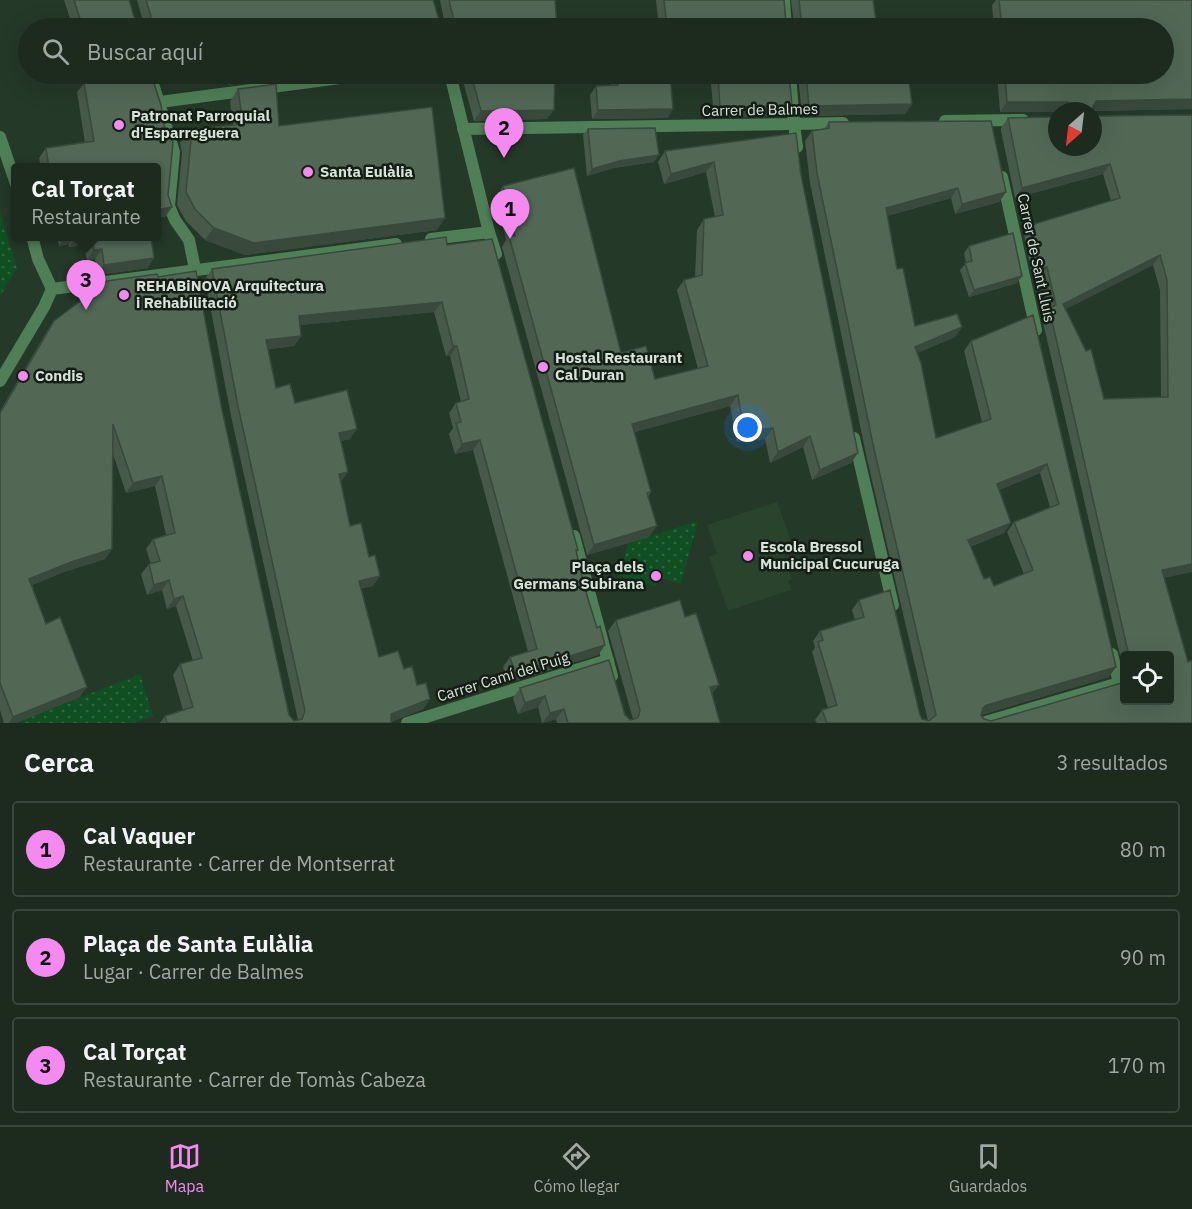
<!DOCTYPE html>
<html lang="es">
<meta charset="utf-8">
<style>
:root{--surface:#1c2b1e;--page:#253327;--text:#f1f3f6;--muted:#a0a7a4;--line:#3a473c;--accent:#f489f0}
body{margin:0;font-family:"IBM Plex Sans",sans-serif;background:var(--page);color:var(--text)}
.controls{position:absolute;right:18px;bottom:18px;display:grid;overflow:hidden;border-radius:6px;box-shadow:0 6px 24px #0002}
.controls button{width:54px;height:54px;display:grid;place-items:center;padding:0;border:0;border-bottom:2px solid var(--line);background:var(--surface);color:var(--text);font:30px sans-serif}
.compass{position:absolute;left:1048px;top:102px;width:54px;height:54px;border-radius:50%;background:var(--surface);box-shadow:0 6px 24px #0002;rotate:208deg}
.you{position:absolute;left:748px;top:428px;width:21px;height:21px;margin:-15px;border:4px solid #fff;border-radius:50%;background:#1a73e8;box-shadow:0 0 0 9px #1a73e833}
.badge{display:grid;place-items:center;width:39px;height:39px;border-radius:50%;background:var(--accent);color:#111;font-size:20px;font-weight:700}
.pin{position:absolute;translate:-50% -50px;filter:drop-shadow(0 2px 3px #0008)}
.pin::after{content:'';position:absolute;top:32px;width:21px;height:18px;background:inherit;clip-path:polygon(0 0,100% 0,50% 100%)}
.popup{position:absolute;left:11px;top:163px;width:150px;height:78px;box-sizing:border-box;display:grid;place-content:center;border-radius:6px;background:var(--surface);filter:drop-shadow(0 2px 4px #0005);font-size:20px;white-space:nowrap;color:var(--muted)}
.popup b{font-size:22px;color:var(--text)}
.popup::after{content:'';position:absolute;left:50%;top:100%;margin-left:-12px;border:12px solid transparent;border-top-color:var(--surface)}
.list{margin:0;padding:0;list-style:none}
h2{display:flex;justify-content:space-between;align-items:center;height:78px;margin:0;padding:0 24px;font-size:26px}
h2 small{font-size:20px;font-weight:400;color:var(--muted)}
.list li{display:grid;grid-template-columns:39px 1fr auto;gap:18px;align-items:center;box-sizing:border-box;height:96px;margin:0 12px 12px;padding:0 12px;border:2px solid var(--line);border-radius:6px}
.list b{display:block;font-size:22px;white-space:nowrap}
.list p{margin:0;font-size:20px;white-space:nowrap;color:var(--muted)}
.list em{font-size:20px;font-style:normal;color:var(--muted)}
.icon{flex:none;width:33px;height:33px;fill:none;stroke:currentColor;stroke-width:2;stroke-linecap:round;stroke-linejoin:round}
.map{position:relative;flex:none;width:1192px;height:723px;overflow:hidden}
.search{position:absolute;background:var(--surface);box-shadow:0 6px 24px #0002;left:18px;right:18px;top:18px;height:66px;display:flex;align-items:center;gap:15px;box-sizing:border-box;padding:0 21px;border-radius:33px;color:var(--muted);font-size:22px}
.sheet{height:402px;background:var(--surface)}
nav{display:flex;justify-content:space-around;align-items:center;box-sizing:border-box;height:84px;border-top:2px solid var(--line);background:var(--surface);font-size:16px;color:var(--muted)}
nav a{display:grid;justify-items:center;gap:3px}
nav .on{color:var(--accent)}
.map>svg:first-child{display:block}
.built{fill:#29432d}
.grass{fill:url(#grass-dots)}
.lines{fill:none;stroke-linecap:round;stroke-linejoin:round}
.pedestrian{stroke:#4f7f57;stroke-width:12}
.minor{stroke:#4f7f57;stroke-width:12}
.wall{fill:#475949;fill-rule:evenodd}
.shaded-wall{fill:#39493c}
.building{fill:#526855;stroke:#39493c;stroke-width:1.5;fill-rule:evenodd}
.poi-dot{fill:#f489f0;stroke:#151e16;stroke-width:2}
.labels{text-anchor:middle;stroke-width:5;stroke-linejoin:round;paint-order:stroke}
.street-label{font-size:15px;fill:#d6e3d8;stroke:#151e16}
.poi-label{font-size:15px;font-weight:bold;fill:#d6e3d8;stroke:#151e16;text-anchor:start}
</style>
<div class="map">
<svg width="1192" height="723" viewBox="0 0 1192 723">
<defs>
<pattern id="grass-dots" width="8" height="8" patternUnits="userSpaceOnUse" patternTransform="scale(1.5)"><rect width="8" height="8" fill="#0f4f22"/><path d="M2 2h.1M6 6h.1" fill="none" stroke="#316841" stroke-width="1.8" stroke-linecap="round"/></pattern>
</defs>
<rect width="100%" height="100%" fill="#253928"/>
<path class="built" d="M777,502L793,547L782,551L792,579L788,581L791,590L728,611L709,557L717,554L707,525Z"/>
<path class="grass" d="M0,212L17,268L0,296Z
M698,521L681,584L658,577L655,586L619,576L628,543Z
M140,674L153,716L133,723H16Z"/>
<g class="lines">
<path class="pedestrian" d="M784,0L786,28
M150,74L174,152L169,206L175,220L189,240L195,269
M450,74L489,232
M160,102L370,74
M463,129L794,124L790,74
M407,723L608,660
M982,723L1119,683"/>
<path class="minor" d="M945,121L1023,120
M0,137L16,184
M797,147L794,124L843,123
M1002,177L1036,330
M32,236L38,259L52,289
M431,239L489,232L496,254
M52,289L396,244
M0,381L44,307L52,289
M854,438L893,605
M574,536L612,676
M1112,654L1119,683"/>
</g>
<path class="wall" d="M64,0H129L135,20L140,26L144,25L137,0H433L440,23L445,25L440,0H555L557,28H73Z
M656,0H784L786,22L794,26L791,0H873L877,28H659Z
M996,0H1192V109L1093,111L1095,115L1100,116L1192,115L1164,578L1192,723H817L815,720L822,710L828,708L812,652L815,647L813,641L820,631L855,620L852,610L859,600L920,715L922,719L928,721L867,459L810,183L805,141L812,131L824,129L829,122L1006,192L999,202L955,214L951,198L887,216L897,269L915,326L962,327L955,337L917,353L936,438L982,422L964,351L971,341L1033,315L1109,677L981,715L984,719L991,721L1125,700L1170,656H1125V677L1042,318L1048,309L1040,277L1033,279L1024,235L1031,225L1111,201L1103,174L1015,198L1001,131V128L1008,118L1057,147L1093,111H1057V112H1000L997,74H1164V28H994L992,5ZM1153,265L1160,290L1161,397L1104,399L1066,309ZM1040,473L1050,507L1014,522L1007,532L1024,574L994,586L984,579L970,547L1004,533L999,490Z
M84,74H151L168,195L172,207L165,217L156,168H41L39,158L46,148L85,143L77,92L85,82Z
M158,74H218L161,82Z
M228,74H271L267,79L228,85Z
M461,74H555L547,119L474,121Z
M609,74H670L668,118L592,119L590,95L596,86H611Z
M710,74H789L792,106L785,116L714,117Z
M798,74H953L909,80L912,104L905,114L802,116Z
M238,89L279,126L437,230L245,255L205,240L186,221L177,205L182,153L180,143L188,130L233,125L230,101Z
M588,129L654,162L614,168L587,176L583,135Z
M665,151L801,175L851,463L812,480L803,447L770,463L765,439L737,442L730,406L634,432L651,492L648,497L649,537L587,555L502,247L506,240L496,197L503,186L621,353L655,379L698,369L677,290L684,280L695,277L697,230L704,219L715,217L706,172L664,184L658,162Z
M57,237H155L152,242L148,268L97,275L95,259L87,260L84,245L69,247V244L59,246Z
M447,245L578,550L577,552L579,564L597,628L605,645L598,655L508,683L503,667L510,657L528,652L473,450L455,454L449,434L453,428L449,413L456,403L461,402L450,356H446L434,312L300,325L301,336L294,346L268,349L276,388L295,403L350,439L341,441V482L350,526L373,586L361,588L379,657L404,669L430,699L423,709L391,722V723H160L165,716L183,710L173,675L180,664L193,661L176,606L167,609L162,590L147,595L141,574L149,564H151L146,549L153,539L166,535L155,486L126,493L113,454L112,549L105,559L64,572L32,585L46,624L80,697L16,723H4L0,710V411L47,331L54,321L158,277L222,410L289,715L294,721L298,720L231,416L205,279L212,269Z
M969,246L1017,283L969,297L960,270L966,263L964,253Z
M616,620L712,694L720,723H557L556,719L542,723L538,707L518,714L513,698L520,688L625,715L630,720L633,719L608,631Z"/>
<path class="shaded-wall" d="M168,74H218L161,82Z
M244,74H271L267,79L228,85L235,75Z
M906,74H953L900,81Z
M1192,99V109L1089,111L1096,101Z
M1007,102H1068L1062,111H1057V112H1000Z
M912,104L905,114L802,116L809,106Z
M792,106L785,116L714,117L720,107Z
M673,109L668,118L592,119L598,110Z
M554,110L547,119L474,121L481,111Z
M659,155L654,162L614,168L587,176L592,169L619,161Z
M714,162L706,172L664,184L671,174Z
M1110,164L1103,174L1015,198L1022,188Z
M958,188L951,198L879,218L886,208Z
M1006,192L999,202L955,214L962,204Z
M172,207L165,217L156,218V210Z
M445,218L437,230L245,255L205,240L214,228Z
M65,237H74L69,244L59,246Z
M76,237H90L84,245L69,247Z
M102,249L95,259L87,260L94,250Z
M1160,255L1153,265L1056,314L1063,304Z
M154,258L148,268L97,275L104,265Z
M1047,267L1040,277L1033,279L1040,269Z
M1022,276L1017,283L969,297L974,290Z
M442,302L434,312L292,326L299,316Z
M962,327L955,337L908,357L915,347Z
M301,336L294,346L259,351L266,340Z
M453,346H457L450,356H446Z
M738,395L730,406L625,435L632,424Z
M773,428L765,439L737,442L744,431Z
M357,429L350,439L332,443L339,433Z
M810,436L803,447L770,463L778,452Z
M480,440L473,450L455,454L462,444Z
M858,453L851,463L812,480L820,470Z
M1047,464L1040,473L990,494L997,484Z
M348,472L341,482L339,474Z
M162,476L155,486L126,493L133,483Z
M1011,523L1004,533L961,550L968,540Z
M657,526L649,537L587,555L594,545Z
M112,549L105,559L64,572L22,589L29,579L71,562Z
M1192,564V572L1155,580L1162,570Z
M380,576L373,586L352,591L359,581Z
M169,580L162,590L147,595L154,585Z
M183,596L176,606L167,609L174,599Z
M605,645L598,655L508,683L515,673Z
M1116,667L1109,677L980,715L983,708L987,705Z
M719,685L711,695L710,687Z
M87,687L80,697L16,723H9L13,717Z
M545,696L538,707L518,714L525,703Z
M430,699L423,709L387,723L391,714Z
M564,709L556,719L542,723L550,713Z"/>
<path class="building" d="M74,0H129L135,20L140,26L148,24L151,16L146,0H433L440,23L448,26L454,21L449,0H555L557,28H83Z
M664,0H784L786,22L794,26L798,25L801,18L799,0H873L877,28H667Z
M999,0H1192V99L1096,101L1092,109L1095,115L1100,116L1192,115V564L1162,570L1188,662L1192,660V723H827L822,710L837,705L818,642L823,640L820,631L864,617L859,600L890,590L920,715L922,719L929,721L936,715L874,449L817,173L812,131L829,128V122L991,121L1006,192L962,204L958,188L886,208L897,269L903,268L915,326L957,314L962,327L915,347L921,363L936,438L991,419L971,341L1033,315L1116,667L987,705L983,708L981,715L984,719L991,721L1125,682V700H1170V656H1129L1049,308L1056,305L1047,267L1040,269L1031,225L1120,198L1110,164L1022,188L1008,118L1057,117V147H1093V111H1071L1072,110L1068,102H1007L1005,74H1164V28H1002ZM1160,255L1167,280L1168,397L1104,399L1091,349L1086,351L1063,304ZM1047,464L1059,504L1014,522L1033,570L994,586L990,577L984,579L968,540L1011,523L997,484Z
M93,74H151L161,105L166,135H170L173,143L168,195L172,207L156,210V168H49L46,148L94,141L84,83L94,81Z
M471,74H555L554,110L481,111Z
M616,74H670L673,109L598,110L596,86L618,85Z
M718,74H789L792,106L720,107Z
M806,74H908L912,104L809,106Z
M276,84L279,126L432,107L445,218L254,243L214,228L195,209L186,192L191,140L188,130L243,124L238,89Z
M655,128L659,155L619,161L592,169L588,129Z
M796,133L801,175L858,453L820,470L810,436L778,452L773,428L744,431L738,395L632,424L651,492L647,493L657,526L594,545L509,236H515L503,186L574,168L621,353L646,346L655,379L708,366L684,280L702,275L704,219L723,215L714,162L671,174L665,151Z
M1013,233L1022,276L974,290L965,263L972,261L969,246Z
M91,237H151L154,258L104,265L102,249L94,250Z
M446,237L447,245L492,239L578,550H576L579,564L587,596L597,628L600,626L605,645L515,673L510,657L537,649L480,440L462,444L456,423L461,422L456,403L469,399L457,346H453L442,302L299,316L301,336L266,340L276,388L290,384L295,403L347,390L357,429L339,433L348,472L339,474L350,526L361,523L369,557L375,555L380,576L359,581L379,657L398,651L404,669L412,666L417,685L426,683L430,699L391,714V723H167L165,716L193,707L180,664L202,658L183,596L174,599L169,580L154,585L149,564L160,561L153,539L175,533L162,476L133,483L113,424L112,549L71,562L29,579L46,624L60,617L87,687L13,717L0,683V413L54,321L107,281L157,274L158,277L196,271L222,410L289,715L294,721L302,719L305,711L238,406L212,269Z
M680,600L685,617L696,613L719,685L710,687L720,723H568L564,709L550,713L545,696L525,703L520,688L609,660L625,715L630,720L638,718L640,710L616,620Z"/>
<g class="poi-dot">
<circle cx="119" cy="125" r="6"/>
<circle cx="308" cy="172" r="6"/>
<circle cx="124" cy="295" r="6"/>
<circle cx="543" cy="367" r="6"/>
<circle cx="23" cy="376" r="6"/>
<circle cx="748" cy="556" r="6"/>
<circle cx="656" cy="576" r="6"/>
</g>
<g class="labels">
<g class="street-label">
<text transform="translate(760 110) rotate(-1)" y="5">Carrer de Balmes</text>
<text transform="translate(1036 258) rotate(78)" y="5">Carrer de Sant Lluis</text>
<text transform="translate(503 677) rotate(-17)" y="5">Carrer Camí del Puig</text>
</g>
<g class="poi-label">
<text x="131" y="121">Patronat Parroquial<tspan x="131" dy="17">d'Esparreguera</tspan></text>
<text x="320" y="177">Santa Eulàlia</text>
<text x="136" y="291">REHABiNOVA Arquitectura<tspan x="136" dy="17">i Rehabilitació</tspan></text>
<text x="555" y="363">Hostal Restaurant<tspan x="555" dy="17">Cal Duran</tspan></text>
<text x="35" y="381">Condis</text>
<text x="760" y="552">Escola Bressol<tspan x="760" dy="17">Municipal Cucuruga</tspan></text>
<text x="644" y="572" text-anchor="end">Plaça dels<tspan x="644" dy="17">Germans Subirana</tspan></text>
</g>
</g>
</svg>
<div class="controls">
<button><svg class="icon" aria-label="locate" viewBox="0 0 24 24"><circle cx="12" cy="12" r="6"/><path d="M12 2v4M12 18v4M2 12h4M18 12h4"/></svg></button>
</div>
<svg class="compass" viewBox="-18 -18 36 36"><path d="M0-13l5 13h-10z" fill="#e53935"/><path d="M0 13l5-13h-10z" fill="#a0a7a4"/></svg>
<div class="you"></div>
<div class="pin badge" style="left:510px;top:239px">1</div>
<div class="pin badge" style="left:504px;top:158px">2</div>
<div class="pin badge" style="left:86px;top:310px">3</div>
<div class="popup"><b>Cal Torçat</b>Restaurante</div>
<div class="search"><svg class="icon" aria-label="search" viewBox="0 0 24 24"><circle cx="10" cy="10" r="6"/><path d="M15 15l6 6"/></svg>Buscar aquí</div>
</div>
<section class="sheet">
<h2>Cerca<small>3 resultados</small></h2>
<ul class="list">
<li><span class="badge">1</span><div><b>Cal Vaquer</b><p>Restaurante · Carrer de Montserrat</p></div><em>80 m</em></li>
<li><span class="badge">2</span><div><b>Plaça de Santa Eulàlia</b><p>Lugar · Carrer de Balmes</p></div><em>90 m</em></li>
<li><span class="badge">3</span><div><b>Cal Torçat</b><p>Restaurante · Carrer de Tomàs Cabeza</p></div><em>170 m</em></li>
</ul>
</section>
<nav>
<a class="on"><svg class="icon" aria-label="map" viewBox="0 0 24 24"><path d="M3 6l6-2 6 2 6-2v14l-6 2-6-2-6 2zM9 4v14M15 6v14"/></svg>Mapa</a>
<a><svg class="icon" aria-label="directions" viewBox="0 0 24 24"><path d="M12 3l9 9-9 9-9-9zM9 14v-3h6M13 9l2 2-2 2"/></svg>Cómo llegar</a>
<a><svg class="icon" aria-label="saved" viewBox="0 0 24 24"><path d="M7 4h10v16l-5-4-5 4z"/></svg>Guardados</a>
</nav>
